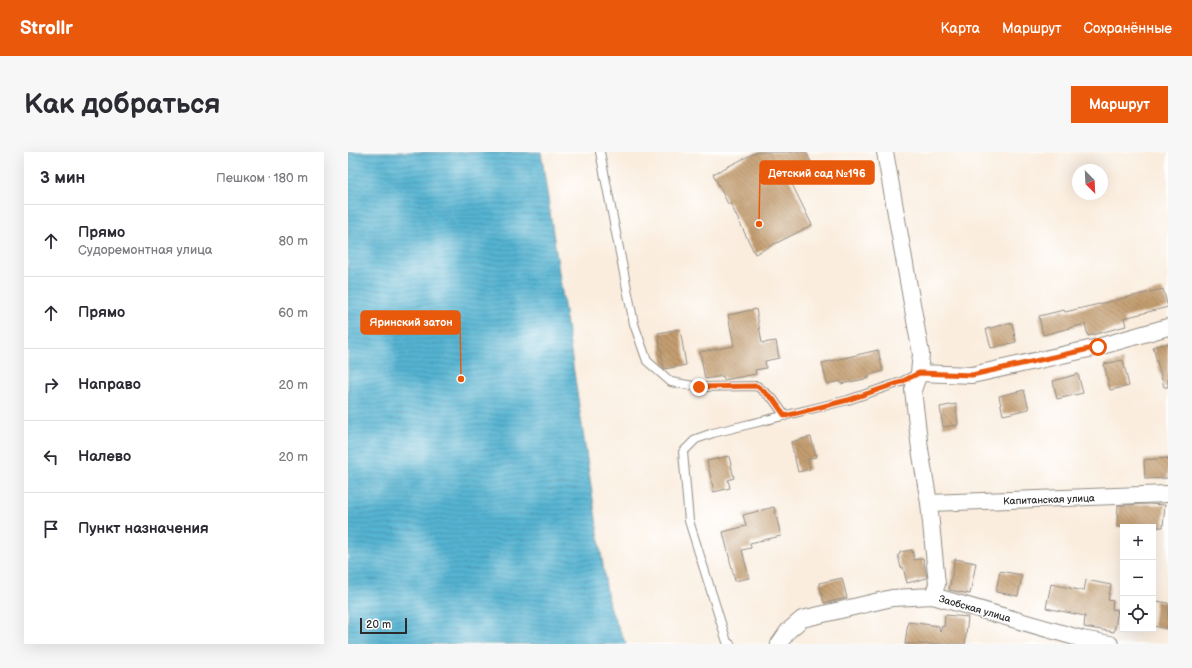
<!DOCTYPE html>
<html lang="ru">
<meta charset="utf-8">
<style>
:root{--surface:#fff;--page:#f7f7f7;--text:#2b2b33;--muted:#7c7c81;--line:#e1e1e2;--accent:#ea580c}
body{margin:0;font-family:"Balsamiq Sans",sans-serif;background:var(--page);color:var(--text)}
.controls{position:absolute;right:12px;bottom:12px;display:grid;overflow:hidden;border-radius:0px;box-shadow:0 4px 16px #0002}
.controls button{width:36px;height:36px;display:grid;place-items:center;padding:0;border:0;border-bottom:1px solid var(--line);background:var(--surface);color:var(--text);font:20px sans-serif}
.compass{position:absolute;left:724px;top:12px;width:36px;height:36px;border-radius:50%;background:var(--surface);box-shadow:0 4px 16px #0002;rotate:156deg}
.scale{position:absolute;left:12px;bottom:10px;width:47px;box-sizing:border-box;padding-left:4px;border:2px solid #2b2b2b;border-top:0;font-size:11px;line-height:14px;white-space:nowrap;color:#2b2b2b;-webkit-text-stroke:3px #fff;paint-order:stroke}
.stop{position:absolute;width:12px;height:12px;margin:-9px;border:3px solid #ea580c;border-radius:50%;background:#fff}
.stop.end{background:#ea580c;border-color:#fff;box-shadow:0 1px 4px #0008}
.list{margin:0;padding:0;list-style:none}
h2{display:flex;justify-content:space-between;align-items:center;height:52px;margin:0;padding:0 16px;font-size:17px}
h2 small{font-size:13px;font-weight:400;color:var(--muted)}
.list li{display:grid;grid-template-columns:26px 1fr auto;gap:12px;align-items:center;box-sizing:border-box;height:72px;padding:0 16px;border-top:1px solid var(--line)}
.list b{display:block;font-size:15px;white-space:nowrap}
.list p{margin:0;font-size:13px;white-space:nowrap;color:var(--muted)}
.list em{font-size:13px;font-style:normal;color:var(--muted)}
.icon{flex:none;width:22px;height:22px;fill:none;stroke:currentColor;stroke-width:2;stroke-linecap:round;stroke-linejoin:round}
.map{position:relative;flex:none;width:820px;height:492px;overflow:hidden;border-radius:0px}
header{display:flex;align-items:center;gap:24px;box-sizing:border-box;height:56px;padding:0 20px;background:var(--accent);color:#fff}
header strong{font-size:19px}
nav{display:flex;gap:22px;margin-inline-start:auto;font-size:14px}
.intro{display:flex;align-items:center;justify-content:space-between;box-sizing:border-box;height:96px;padding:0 24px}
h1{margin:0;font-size:28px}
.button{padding:10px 18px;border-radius:0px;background:var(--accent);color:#fff;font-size:14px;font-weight:700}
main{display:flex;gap:24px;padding:0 24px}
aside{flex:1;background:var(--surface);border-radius:0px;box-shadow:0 4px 16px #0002}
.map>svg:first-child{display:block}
.water{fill:url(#water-rules);stroke:#40707e}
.building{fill:url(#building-back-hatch)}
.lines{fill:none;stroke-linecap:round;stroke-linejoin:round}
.service-casing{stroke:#928c84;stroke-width:10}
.minor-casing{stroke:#928c84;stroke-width:18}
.service{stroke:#fff;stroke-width:8}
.minor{stroke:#fff;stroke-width:16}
.route{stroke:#ea580c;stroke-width:5}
.labels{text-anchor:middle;stroke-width:3;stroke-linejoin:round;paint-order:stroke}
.street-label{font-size:10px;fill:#2b2b2b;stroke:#fff}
.leader{fill:none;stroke:#e8590c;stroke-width:1.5}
.callout-dot{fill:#e8590c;stroke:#fff;stroke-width:1.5}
.callout{fill:#e8590c;stroke:#e8590c;stroke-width:1.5}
.callout-label{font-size:11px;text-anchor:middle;font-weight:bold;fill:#fff}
</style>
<header>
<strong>Strollr</strong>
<nav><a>Карта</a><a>Маршрут</a><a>Сохранённые</a></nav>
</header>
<div class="intro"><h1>Как добраться</h1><a class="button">Маршрут</a></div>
<main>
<aside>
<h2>3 мин<small>Пешком · 180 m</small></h2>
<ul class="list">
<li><svg class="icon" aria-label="ahead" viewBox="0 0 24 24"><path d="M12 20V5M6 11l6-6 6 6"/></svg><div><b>Прямо</b><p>Судоремонтная улица</p></div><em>80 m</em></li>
<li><svg class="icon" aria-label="ahead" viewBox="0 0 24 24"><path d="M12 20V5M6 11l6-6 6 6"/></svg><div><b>Прямо</b></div><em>60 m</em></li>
<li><svg class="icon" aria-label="right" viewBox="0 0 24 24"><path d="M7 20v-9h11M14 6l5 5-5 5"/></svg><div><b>Направо</b></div><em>20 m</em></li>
<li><svg class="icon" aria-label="left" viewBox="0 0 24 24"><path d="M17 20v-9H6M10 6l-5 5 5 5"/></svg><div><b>Налево</b></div><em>20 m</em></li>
<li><svg class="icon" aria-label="arrive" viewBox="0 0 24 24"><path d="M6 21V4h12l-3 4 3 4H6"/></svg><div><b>Пункт назначения</b></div></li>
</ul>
</aside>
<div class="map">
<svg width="820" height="492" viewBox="0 0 820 492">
<defs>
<pattern id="water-rules" width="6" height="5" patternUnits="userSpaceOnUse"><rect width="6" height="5" fill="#54b4d2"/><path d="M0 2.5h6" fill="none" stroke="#4693ab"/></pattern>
<pattern id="building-back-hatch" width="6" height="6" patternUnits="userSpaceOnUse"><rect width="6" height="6" fill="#c39d70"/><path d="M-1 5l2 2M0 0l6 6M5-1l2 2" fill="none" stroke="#9f805c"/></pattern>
</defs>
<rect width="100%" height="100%" fill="#fff"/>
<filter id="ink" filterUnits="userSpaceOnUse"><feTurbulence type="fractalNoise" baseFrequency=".025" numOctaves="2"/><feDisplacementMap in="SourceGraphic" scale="8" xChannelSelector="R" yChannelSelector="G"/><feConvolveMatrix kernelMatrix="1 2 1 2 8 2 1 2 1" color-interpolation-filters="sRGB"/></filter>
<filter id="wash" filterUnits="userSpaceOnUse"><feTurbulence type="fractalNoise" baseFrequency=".012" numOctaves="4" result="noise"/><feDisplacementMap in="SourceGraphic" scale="16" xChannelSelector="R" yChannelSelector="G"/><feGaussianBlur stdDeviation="0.9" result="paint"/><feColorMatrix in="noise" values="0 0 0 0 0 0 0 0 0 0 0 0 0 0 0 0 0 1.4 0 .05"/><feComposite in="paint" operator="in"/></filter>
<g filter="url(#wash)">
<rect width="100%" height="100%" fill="#faedde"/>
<path class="water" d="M0,0H193L261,454L278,492H0Z"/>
<g id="blocks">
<path class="building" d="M409,0H458L463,10L439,22L464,73L407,102L382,51L380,52L365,22Z
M815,137L820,155L776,166L778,174L740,184L737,172L695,183L691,164L716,158L717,160Z
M408,157L414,191L428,189L431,206L417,209L418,216L407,218L408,222L376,228L375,224L357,227L352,200L386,194L380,163Z
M664,171L668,190L643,196L638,177Z
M332,177L338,213L316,217L310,181Z
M820,191V235H816L805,195Z
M530,198L535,219L521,223V226L493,232L492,229L479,232L474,211Z
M775,208L781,234L762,238L756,212Z
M730,222L735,241L709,247L705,229Z
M676,238L681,257L655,263L651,244Z
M608,252L610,273L595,275L592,255Z
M463,285L468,305L460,307L462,317L450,320L443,290Z
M381,304L386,326L380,328L382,336L366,340L359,309Z
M820,306V326L797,327L796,308Z
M801,352L817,353L815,375H769L770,353Z
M426,355L433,384L402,391L403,396L394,398L401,426L387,429L375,380L398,374L395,363Z
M564,398L566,408L575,406L579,426L559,431L555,415L553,416L550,403L552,402V400Z
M607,407L628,411L622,442L601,438Z
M652,419L674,423L670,444L648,440Z
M494,426L499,446L476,451L471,431Z
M738,428L763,433L760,448L765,449L764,457L770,458L766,480L736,475L737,464L698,456L703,432L736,439Z
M808,449L820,451V477L805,474Z
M597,463L620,465L617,492H557L560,470L591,474L592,480L594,474L596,475Z"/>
</g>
</g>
<g filter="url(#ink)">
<use href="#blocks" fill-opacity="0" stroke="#928c84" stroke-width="1"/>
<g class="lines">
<defs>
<path id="service" d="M252,0L286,172L299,209L323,230L351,235L409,234L425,247L437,264
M382,492L379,490L341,369L335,300L348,287L365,281L500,248L553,230L571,221"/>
<path id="minor" d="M537,0L573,202L571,221L565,238L572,297L581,351L589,432L585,444
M571,221L624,223L750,195L820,175
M581,351L820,342
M431,492L440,479L454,467L544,446L585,444L734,487L762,492"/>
</defs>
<use href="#service" class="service-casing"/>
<use href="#minor" class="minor-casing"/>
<use href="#service" class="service"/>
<use href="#minor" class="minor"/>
</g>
</g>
<g class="lines" filter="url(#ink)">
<path class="route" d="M351,235L409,234L425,247L437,264L500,248L553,230L571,221L624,223L750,195"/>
</g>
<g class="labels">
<g class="street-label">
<text transform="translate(701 347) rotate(-2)" y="4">Капитанская улица</text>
<text transform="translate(627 456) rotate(16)" y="4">Заобская улица</text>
</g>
</g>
<path class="leader" d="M411 72L412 21M113 227L112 170"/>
<g class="callout-dot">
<circle cx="411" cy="72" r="4"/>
<circle cx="113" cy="227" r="4"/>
</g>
<g class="callout">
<rect x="412" y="9" width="114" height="23" rx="4"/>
<rect x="13" y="159" width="99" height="23" rx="4"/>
</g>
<g class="callout-label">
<text x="469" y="25">Детский сад №196</text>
<text x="63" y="174">Яринский затон</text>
</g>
</svg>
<div class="controls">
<button>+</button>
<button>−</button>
<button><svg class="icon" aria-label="locate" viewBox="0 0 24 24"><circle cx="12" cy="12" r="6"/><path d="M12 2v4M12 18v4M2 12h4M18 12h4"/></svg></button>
</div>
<svg class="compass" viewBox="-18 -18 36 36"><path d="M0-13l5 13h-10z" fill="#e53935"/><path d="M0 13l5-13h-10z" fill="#7c7c81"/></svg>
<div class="scale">20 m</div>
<div class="stop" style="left:750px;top:195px"></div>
<div class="stop end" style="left:351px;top:235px"></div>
</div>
</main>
